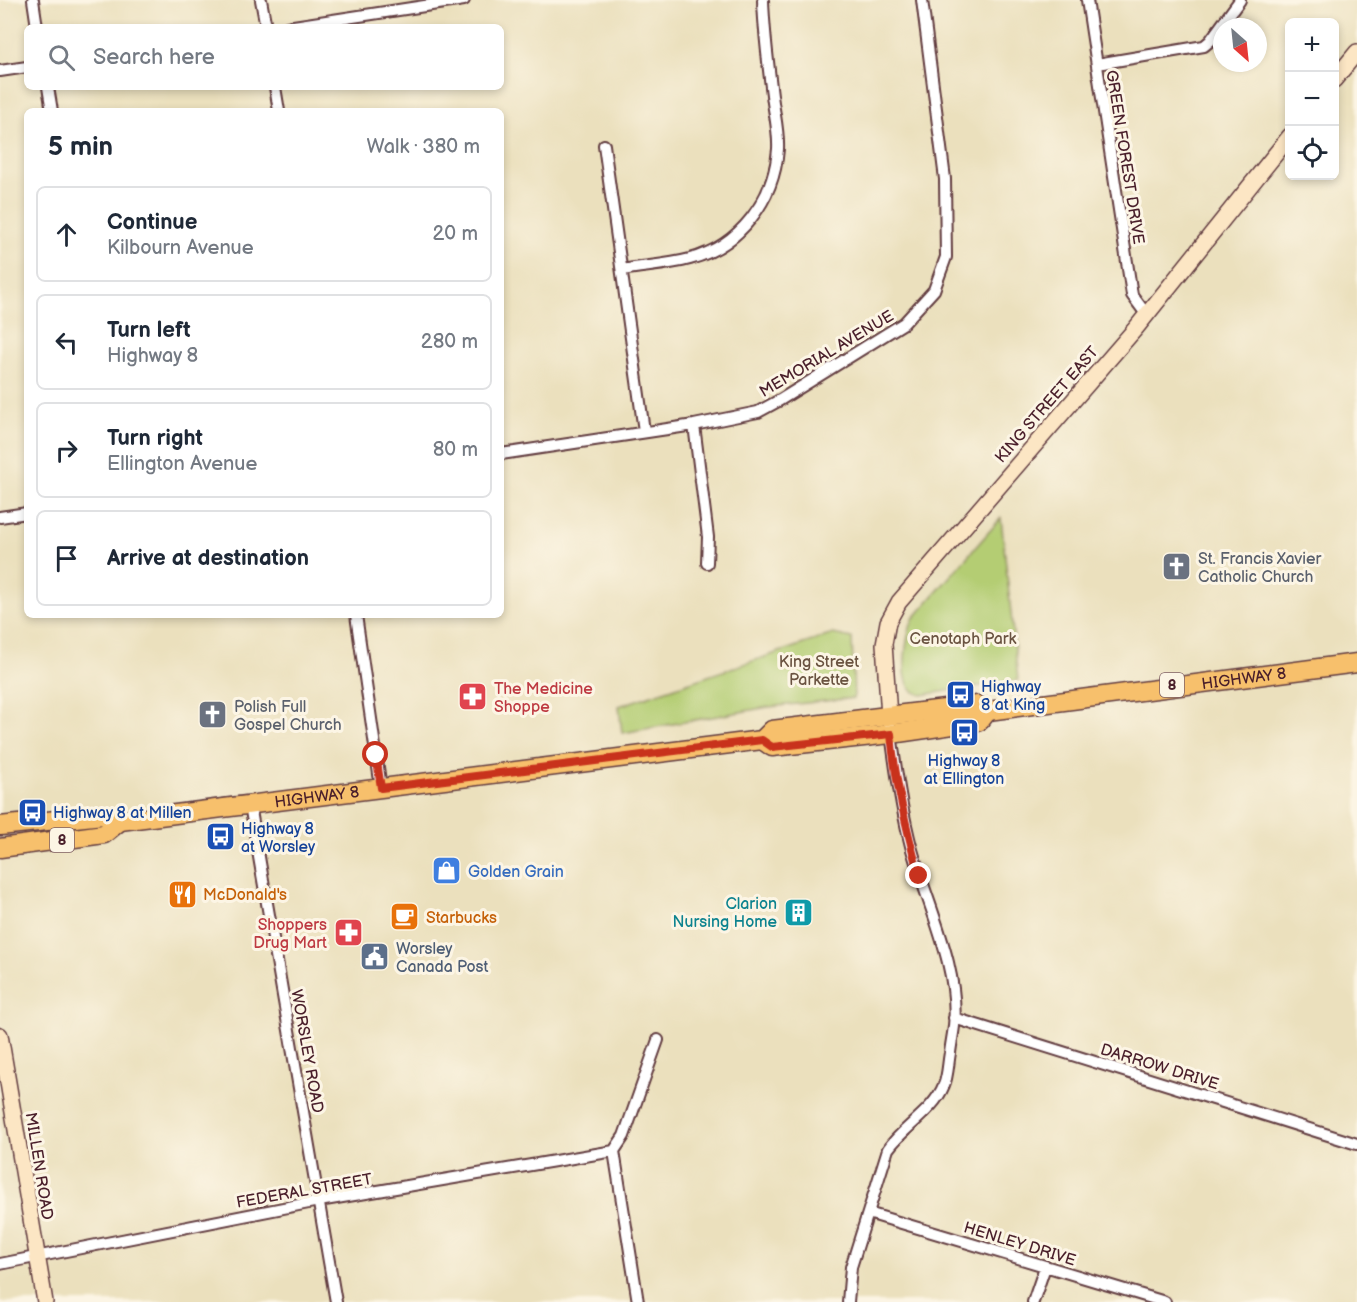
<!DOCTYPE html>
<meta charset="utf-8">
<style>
:root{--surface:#fff;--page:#f6f6f7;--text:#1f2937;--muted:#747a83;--line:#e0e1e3}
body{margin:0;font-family:"Balsamiq Sans",sans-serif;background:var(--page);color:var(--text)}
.controls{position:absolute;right:18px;top:18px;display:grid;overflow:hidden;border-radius:9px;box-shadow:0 3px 9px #0003}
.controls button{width:54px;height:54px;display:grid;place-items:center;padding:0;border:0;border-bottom:2px solid var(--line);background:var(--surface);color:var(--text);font:30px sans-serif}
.compass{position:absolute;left:1213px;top:18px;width:54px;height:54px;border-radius:50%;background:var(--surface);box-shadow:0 3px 9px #0003;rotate:153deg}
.stop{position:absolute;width:18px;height:18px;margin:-14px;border:4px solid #c8321e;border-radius:50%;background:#fff}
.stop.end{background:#c8321e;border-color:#fff;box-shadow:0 2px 6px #0008}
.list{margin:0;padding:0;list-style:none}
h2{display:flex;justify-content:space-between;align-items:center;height:78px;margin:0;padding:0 24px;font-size:26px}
h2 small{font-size:20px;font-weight:400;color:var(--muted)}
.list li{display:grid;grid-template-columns:39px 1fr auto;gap:18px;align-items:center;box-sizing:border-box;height:96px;margin:0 12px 12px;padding:0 12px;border:2px solid var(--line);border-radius:9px}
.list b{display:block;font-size:22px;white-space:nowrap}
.list p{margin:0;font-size:20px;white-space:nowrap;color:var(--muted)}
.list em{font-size:20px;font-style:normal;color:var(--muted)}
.icon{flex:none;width:33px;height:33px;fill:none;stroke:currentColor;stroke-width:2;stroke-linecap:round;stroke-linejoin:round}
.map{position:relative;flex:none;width:1357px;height:1302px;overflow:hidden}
.search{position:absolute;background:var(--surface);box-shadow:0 3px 9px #0003;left:24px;top:24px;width:480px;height:66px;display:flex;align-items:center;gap:15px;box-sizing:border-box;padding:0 21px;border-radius:9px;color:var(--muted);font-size:22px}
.panel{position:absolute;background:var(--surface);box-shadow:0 3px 9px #0003;left:24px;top:108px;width:480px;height:510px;border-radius:9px}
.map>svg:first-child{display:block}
.green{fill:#b4cd73;stroke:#7f764f;stroke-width:1.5}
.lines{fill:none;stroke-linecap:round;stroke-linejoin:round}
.street-casing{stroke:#623c41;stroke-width:14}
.secondary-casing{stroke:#623c41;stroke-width:18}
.primary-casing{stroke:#623c41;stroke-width:21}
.street{stroke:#fff;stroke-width:10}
.secondary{stroke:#fce6c4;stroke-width:15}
.primary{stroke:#f7c06c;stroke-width:18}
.route{stroke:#c8321e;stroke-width:8}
.labels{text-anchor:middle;stroke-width:6;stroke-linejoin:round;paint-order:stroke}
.shield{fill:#fcf5e5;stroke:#7f5f63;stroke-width:1.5}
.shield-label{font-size:15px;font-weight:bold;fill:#4a1f2b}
.street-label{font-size:16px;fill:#4a1f2b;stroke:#fcf5e5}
.worship-label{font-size:16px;fill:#5b616d;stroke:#fcf5e5;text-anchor:start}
.park-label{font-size:16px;fill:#6a5341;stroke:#fcf5e5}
.transit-label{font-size:16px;fill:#164399;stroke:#fcf5e5;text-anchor:start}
.health-label{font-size:16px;fill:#be3a42;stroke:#fcf5e5;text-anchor:start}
.shop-label{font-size:16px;fill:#366cbe;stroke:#fcf5e5;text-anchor:start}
.food-label{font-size:16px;fill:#c56008;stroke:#fcf5e5;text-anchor:start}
.culture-label{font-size:16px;fill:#0d838f;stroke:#fcf5e5;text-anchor:end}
.service-label{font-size:16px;fill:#4e5e75;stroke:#fcf5e5;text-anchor:start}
</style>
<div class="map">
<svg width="1357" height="1302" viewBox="0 0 1357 1302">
<rect width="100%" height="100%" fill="#fcf5e5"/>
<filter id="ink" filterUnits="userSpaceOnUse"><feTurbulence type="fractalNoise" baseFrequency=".0167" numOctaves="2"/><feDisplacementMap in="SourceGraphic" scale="12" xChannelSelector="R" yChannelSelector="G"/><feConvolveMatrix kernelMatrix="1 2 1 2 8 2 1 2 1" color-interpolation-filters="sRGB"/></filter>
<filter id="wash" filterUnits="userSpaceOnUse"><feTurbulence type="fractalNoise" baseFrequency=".008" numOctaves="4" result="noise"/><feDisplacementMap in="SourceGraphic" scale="24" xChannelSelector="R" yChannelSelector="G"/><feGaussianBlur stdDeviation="1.35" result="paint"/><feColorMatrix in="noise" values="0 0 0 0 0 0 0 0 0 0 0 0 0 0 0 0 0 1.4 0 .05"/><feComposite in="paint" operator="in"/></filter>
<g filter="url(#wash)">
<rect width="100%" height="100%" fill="#ebe0bd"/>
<path class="green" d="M1001,518L1018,680L922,695C921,695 914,692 913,691C898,679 907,634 913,619Z
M833,634L852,638L854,698L768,707L622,733L619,706Z"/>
</g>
<g filter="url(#ink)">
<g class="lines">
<defs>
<path id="street" d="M33,0L37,27
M261,0L266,27
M1087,0L1132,295L1146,314
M287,27L464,0
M1097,64L1204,46L1210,41L1240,0
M0,71L27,67
M48,87L52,111
M275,87L279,111
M604,145L644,431
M622,270C644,266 668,265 690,259C739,246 774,201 778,149C779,131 774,113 772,95C768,63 764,32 763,0
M694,425L708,537L707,563
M501,454L694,425L758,412L780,400L904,323L934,290L946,257L945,179L922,0
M0,517L27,513
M356,615L381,788
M250,805L336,1302
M954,1018L1357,1144
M868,1213L1165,1302
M0,1264L319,1201L614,1151
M638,1302L614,1151L624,1136L658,1040
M848,1302L851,1267L888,1149C904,1126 933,1112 944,1085C948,1076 948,1063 950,1053C951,1044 953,1035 954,1026C960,968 926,902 911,846C900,804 894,759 889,716
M1033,1302L1045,1267"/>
<path id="secondary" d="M1334,80L1357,52
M889,716L884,644L888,622L899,602L1136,328L1290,136
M0,1035L45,1302"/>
<g id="primary">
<path d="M762,740L772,747L891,734L980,721L988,711"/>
<path id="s1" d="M0,826L103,815L120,821L762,740L772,730L978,705L988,711L1357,663"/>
<path d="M0,848L104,834L120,821"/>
</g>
</defs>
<use href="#street" class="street-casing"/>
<use href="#secondary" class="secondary-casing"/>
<use href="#primary" class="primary-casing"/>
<use href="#street" class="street"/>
<use href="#secondary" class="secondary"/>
<use href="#primary" class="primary"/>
</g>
</g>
<g class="lines" filter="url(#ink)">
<path class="route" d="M376,755L381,788L762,740L772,747L891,734C895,782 907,830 919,876"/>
</g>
<defs>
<symbol id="church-square" viewBox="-11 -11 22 22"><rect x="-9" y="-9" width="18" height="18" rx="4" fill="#6b7280" stroke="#fcf5e5"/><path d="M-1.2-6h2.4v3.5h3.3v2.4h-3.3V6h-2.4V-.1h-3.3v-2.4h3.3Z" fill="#fff"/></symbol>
<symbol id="bus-square" viewBox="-11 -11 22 22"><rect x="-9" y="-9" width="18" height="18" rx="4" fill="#1a4fb4" stroke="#fcf5e5"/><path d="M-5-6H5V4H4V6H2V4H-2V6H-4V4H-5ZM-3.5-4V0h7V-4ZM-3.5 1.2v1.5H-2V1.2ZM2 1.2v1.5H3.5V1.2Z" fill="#fff"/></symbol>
<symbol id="pharmacy-square" viewBox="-11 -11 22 22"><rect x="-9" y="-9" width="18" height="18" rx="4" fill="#e0444e" stroke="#fcf5e5"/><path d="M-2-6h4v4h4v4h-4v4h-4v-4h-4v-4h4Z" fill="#fff"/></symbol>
<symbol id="shop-square" viewBox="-11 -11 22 22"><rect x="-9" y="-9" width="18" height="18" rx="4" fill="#3f7fe0" stroke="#fcf5e5"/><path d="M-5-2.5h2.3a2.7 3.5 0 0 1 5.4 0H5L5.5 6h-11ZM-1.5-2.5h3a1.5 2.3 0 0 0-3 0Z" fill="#fff"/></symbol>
<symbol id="restaurant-square" viewBox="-11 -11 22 22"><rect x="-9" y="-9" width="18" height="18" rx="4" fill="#e8710a" stroke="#fcf5e5"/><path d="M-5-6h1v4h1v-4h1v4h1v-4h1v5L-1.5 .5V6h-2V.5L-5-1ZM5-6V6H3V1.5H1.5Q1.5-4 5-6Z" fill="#fff"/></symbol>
<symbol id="building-square" viewBox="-11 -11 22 22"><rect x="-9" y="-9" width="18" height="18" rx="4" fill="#0f9aa8" stroke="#fcf5e5"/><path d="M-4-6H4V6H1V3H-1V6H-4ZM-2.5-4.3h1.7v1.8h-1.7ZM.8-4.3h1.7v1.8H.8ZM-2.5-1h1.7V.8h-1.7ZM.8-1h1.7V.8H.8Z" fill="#fff"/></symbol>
<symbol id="cafe-square" viewBox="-11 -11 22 22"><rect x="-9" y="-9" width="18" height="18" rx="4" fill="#e8710a" stroke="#fcf5e5"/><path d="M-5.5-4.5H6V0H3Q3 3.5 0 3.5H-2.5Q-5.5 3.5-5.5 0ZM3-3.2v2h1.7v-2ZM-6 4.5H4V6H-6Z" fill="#fff"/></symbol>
<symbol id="civic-square" viewBox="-11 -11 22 22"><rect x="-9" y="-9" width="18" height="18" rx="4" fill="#5c6f8a" stroke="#fcf5e5"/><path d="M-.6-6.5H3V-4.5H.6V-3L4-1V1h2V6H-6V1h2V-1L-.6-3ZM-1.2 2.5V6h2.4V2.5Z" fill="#fff"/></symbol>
</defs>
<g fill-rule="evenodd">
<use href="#church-square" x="1160" y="550" width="33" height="33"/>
<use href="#bus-square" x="944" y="678" width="33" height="33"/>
<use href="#pharmacy-square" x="456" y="680" width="33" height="33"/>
<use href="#church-square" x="196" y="698" width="33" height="33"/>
<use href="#bus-square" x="948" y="716" width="33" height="33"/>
<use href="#bus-square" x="16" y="796" width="33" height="33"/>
<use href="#bus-square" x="204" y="820" width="33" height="33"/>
<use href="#shop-square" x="430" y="854" width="33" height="33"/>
<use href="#restaurant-square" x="166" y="878" width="33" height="33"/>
<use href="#building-square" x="782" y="896" width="33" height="33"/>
<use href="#cafe-square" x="388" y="900" width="33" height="33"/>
<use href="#pharmacy-square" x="332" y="916" width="33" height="33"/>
<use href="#civic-square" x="358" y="940" width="33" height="33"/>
</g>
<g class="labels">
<g class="shield">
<rect x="1160" y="673" width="24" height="24" rx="4.5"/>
<rect x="50" y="828" width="24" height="24" rx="4.5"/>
</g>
<g class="shield-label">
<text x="1172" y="690">8</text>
<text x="62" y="845">8</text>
</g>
<g class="street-label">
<text transform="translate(1126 157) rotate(81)" y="6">GREEN FOREST DRIVE</text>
<text transform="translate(826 353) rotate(-31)" y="6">MEMORIAL AVENUE</text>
<text transform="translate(1046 404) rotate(-49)" y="6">KING STREET EAST</text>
<text dy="6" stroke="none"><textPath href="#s1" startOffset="1260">HIGHWAY 8</textPath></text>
<text dy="6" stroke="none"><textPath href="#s1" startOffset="320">HIGHWAY 8</textPath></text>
<text transform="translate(308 1051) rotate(80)" y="6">WORSLEY ROAD</text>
<text transform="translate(1160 1066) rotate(17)" y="6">DARROW DRIVE</text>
<text transform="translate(40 1166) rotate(81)" y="6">MILLEN ROAD</text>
<text transform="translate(304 1190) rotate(-10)" y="6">FEDERAL STREET</text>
<text transform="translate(1020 1243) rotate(17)" y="6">HENLEY DRIVE</text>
</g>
<g class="worship-label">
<text x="1198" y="564">St. Francis Xavier<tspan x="1198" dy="18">Catholic Church</tspan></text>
<text x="234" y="712">Polish Full<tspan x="234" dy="18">Gospel Church</tspan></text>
</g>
<g class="park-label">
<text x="963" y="644">Cenotaph Park</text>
<text x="819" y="667">King Street<tspan x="819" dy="18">Parkette</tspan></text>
</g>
<g class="transit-label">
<text x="981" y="692">Highway<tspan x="981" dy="18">8 at King</tspan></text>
<text x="964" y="766" text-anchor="middle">Highway 8<tspan x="964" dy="18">at Ellington</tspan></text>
<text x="53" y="818">Highway 8 at Millen</text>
<text x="241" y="834">Highway 8<tspan x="241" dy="18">at Worsley</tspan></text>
</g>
<g class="health-label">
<text x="494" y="694">The Medicine<tspan x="494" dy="18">Shoppe</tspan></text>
<text x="327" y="930" text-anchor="end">Shoppers<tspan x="327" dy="18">Drug Mart</tspan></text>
</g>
<g class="shop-label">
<text x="468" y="877">Golden Grain</text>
</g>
<g class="food-label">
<text x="203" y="900">McDonald's</text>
<text x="426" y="923">Starbucks</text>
</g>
<g class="culture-label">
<text x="777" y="909">Clarion<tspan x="777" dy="18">Nursing Home</tspan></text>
</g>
<g class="service-label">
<text x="396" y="954">Worsley<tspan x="396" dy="18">Canada Post</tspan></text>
</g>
</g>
</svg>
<div class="controls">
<button>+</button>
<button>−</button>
<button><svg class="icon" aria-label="locate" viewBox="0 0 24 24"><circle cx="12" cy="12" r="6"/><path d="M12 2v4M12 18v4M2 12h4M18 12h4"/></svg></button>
</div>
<svg class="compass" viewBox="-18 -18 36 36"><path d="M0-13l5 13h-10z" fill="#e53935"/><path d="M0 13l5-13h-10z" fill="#747a83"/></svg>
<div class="stop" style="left:376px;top:755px"></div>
<div class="stop end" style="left:919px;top:876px"></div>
<div class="search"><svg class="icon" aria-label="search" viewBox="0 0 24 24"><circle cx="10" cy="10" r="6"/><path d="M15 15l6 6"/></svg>Search here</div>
<section class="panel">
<h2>5 min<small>Walk · 380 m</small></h2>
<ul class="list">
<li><svg class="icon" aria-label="ahead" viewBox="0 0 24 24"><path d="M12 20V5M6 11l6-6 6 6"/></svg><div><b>Continue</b><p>Kilbourn Avenue</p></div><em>20 m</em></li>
<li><svg class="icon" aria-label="left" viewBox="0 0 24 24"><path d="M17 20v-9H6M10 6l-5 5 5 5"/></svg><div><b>Turn left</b><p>Highway 8</p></div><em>280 m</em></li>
<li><svg class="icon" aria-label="right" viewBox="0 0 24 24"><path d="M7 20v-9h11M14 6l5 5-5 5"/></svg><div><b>Turn right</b><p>Ellington Avenue</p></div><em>80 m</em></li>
<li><svg class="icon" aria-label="arrive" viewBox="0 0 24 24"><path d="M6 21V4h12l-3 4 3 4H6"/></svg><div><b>Arrive at destination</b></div></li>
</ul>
</section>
</div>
